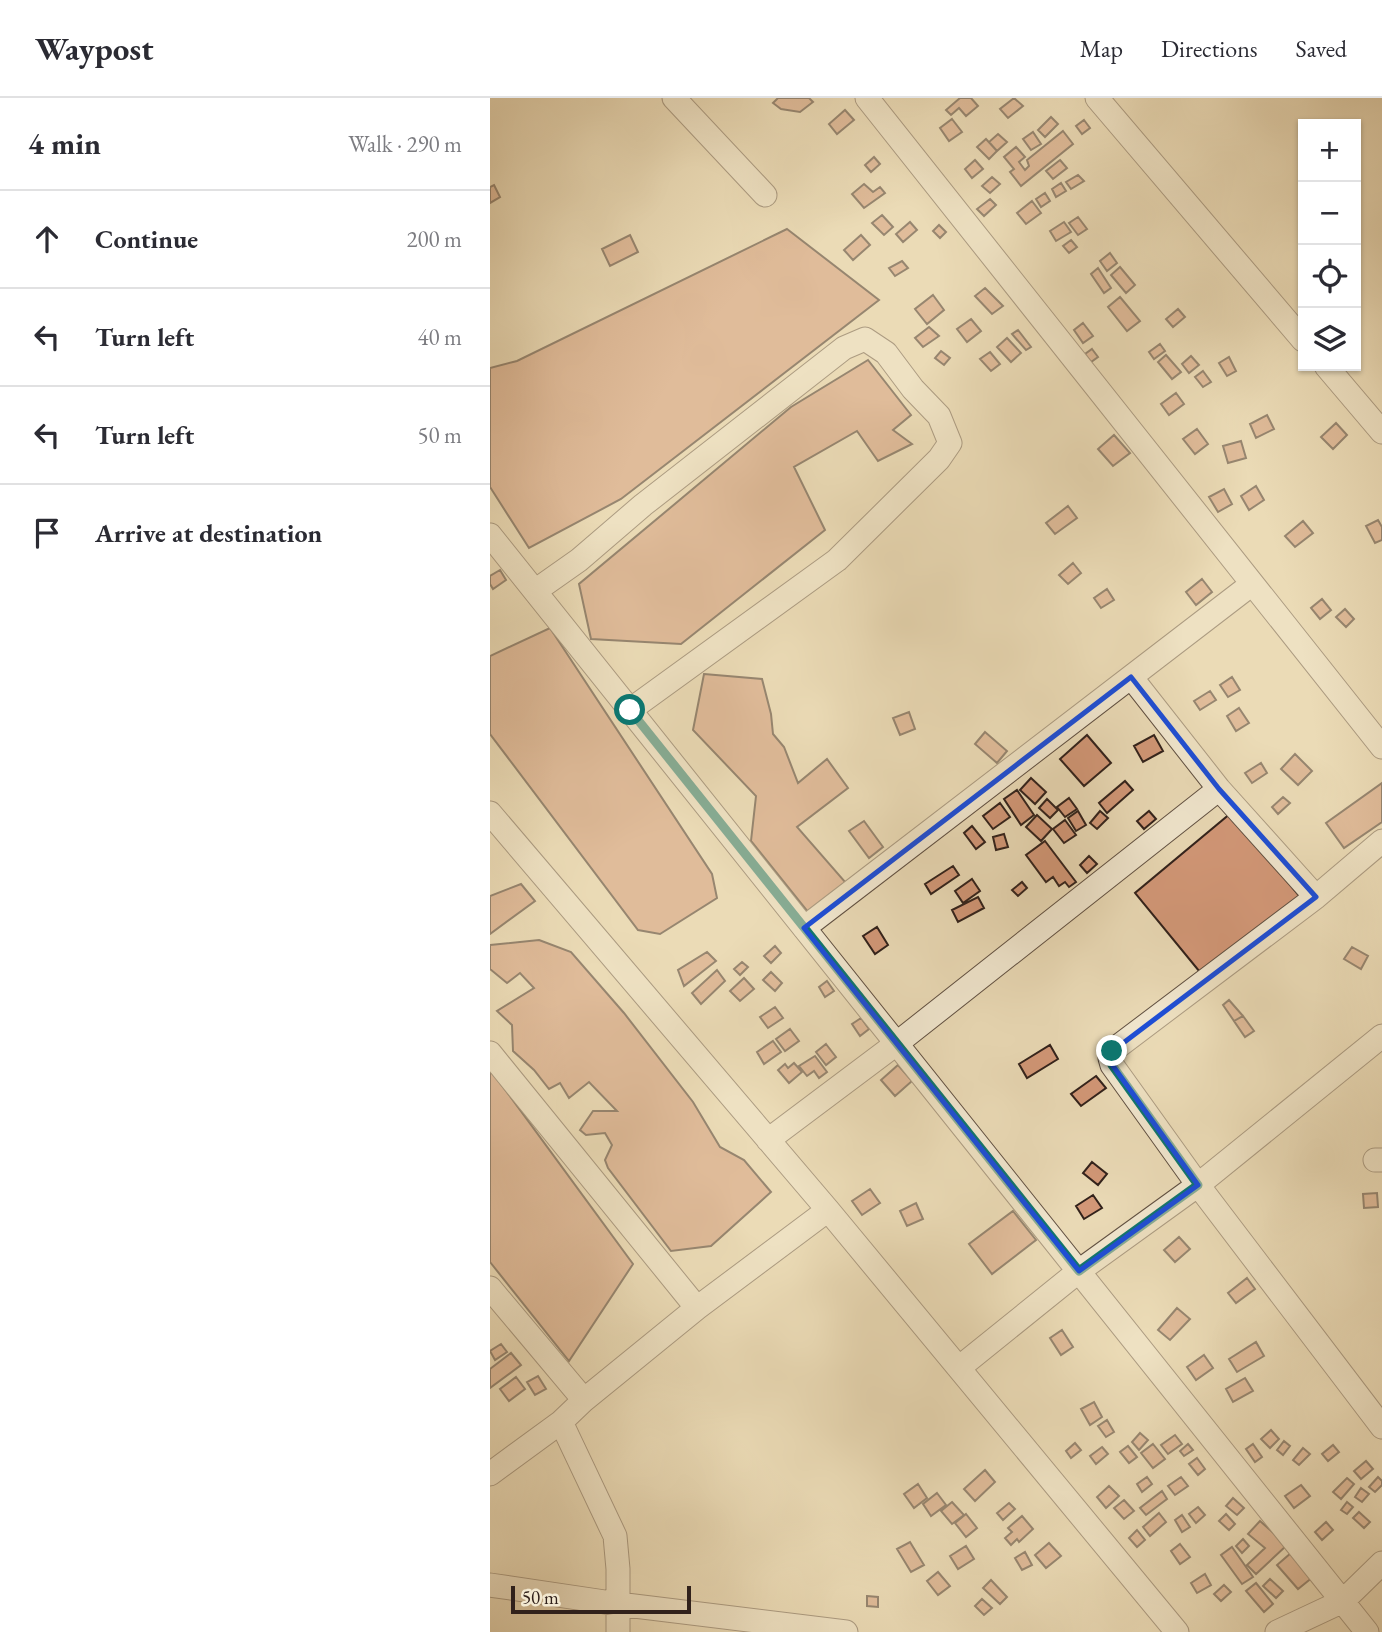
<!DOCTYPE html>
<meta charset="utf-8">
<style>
:root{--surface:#fff;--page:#f2f2f3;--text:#2b2b33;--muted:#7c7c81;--line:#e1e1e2}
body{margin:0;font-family:"EB Garamond",serif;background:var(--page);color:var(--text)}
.controls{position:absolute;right:21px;top:21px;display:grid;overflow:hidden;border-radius:0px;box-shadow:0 2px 5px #0004}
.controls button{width:63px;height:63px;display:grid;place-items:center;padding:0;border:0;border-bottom:2px solid var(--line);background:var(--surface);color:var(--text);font:35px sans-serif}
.scale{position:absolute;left:21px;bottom:18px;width:180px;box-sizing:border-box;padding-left:7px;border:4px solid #31211b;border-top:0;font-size:19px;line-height:24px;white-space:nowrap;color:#31211b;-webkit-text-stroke:5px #f2e8d0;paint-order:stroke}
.stop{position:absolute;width:21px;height:21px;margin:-16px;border:5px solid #0f766e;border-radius:50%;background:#fff}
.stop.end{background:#0f766e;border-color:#fff;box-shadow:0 2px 7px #0008}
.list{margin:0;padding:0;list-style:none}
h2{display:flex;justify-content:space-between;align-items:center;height:91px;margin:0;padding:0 28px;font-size:30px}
h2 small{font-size:23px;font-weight:400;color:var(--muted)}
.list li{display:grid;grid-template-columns:46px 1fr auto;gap:21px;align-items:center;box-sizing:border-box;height:98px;padding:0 28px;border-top:2px solid var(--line)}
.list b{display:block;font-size:26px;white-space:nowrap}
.list em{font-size:23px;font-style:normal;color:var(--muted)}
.icon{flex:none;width:38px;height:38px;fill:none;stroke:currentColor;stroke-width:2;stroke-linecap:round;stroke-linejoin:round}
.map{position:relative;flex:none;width:892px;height:1534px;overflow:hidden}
header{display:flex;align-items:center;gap:42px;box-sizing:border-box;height:98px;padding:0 35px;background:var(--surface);border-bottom:2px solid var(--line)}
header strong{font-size:33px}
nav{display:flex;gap:38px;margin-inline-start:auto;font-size:24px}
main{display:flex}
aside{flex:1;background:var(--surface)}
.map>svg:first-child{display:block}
.building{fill:#d39878;stroke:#31211b;stroke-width:2}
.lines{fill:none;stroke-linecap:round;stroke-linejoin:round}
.minor-casing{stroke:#605042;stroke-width:25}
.minor{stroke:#f2e8d0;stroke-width:23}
.route{stroke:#0f766e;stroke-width:9}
.marked{fill:none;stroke:#1d4ed8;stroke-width:5;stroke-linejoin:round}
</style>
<header>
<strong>Waypost</strong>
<nav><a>Map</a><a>Directions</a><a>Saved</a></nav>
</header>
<main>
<aside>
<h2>4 min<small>Walk · 290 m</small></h2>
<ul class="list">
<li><svg class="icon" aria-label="ahead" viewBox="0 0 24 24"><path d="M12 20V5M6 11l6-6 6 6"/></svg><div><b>Continue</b></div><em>200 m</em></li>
<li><svg class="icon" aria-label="left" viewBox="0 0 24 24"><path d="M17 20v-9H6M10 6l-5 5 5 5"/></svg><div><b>Turn left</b></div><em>40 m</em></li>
<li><svg class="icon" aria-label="left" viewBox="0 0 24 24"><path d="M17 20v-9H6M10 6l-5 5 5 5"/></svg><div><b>Turn left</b></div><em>50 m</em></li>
<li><svg class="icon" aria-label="arrive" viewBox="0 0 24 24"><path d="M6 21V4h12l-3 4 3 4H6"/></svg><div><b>Arrive at destination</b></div></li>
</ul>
</aside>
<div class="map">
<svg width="892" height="1534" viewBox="0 0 892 1534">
<rect width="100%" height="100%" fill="#ebdbb7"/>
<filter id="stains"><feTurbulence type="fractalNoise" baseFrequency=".00286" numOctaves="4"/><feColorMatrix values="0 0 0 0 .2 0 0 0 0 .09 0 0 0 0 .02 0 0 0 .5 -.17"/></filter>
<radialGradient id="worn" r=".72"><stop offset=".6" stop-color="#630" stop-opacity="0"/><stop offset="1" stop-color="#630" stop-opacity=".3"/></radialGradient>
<path class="building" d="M288,0H319L323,4L310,14L291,11L283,5Z
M470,0H481L488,8L476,18L469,10L461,17L456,12Z
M524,0L533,8L518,20L510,11Z
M355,12L364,22L347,36L339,26Z
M561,19L568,26L555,39L548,32Z
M462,21L472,34L459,43L450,30Z
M594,22L600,30L592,36L586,28Z
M573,33L583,46L531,88L520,74L524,71L514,59L526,49L535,59L529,64L535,72L539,68L537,62Z
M543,34L551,46L541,52L533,41Z
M508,36L517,44L507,53L499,44Z
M496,41L507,53L499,61L487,49Z
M384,59L390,66L381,74L375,67Z
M485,62L493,71L482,80L475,71Z
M570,62L577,70L563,81L556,73Z
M588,77L594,83L581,91L576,84Z
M502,79L510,86L500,95L492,88Z
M571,85L576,93L566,99L562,91Z
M374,86L383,94L390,89L395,95L374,110L362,96Z
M4,87L10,99L0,105V89Z
M555,95L560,103L551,109L546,101Z
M500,101L506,107L494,118L487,111Z
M542,103L551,115L536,126L527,115Z
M392,117L403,129L394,137L382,125Z
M588,119L597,131L588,137L579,125Z
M420,124L427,132L413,144L406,136Z
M574,124L581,134L566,143L560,133Z
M449,127L456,134L450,140L443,133Z
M297,131L389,202L131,401L39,450L0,389V270L27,263Z
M140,137L148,154L120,168L112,151Z
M371,137L380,147L363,162L354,152Z
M581,142L587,149L579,155L573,148Z
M620,155L627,165L617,173L610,163Z
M412,163L418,170L405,178L399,170Z
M630,169L645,187L636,195L621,177Z
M608,170L621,190L614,195L601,176Z
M495,190L513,208L502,216L485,198Z
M443,197L454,212L437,226L425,211Z
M630,199L650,223L637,233L618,209Z
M688,211L695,219L683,229L676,221Z
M481,221L491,233L477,244L467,231Z
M593,225L603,238L593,245L584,232Z
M439,229L449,238L433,249L425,240Z
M528,232L541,249L536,252L522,236Z
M517,240L531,255L521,264L507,249Z
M670,246L675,253L664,261L659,254Z
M602,251L608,259L601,264L595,256Z
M451,253L460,260L454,267L445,260Z
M500,254L510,266L501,273L490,261Z
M676,257L691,274L682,281L668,264Z
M701,258L709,267L699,275L692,266Z
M739,259L746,273L737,278L729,265Z
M378,262L421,317L403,332L422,346L388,363L367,333L304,369L335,432L191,546L101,541L89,486L301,309Z
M713,273L721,284L713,289L705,279Z
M686,295L694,306L679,317L671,306Z
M777,317L784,331L766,340L760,326Z
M846,325L857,337L843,351L831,339Z
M707,331L718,346L705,356L693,341Z
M624,337L640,355L623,368L608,351Z
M751,343L756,360L738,365L733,348Z
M766,388L774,402L759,412L751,398Z
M734,391L742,406L728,414L719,399Z
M578,408L587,420L565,436L556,425Z
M888,422L892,429V442L885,445L876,428Z
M813,423L823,435L805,449L795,438Z
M583,465L591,475L578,486L569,477Z
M10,472L16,482L3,491L0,486V478Z
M712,481L722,494L706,507L696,494Z
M617,491L624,502L611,510L604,500Z
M832,501L841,512L830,521L821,510Z
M855,511L864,521L856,529L846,519Z
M60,530L222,776L227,800L170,836L148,832L0,636V558Z
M214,576L272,581L281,616L283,636L294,649L308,685L337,661L358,690L307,729L356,785L318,814L261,743L266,698L203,632Z
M742,579L750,592L738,599L730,587Z
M720,593L726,602L710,612L704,603Z
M749,610L759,625L746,633L737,618Z
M419,614L425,631L410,637L403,620Z
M495,634L517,653L507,665L485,646Z
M597,637L621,665L594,688L570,661Z
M664,637L673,653L653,664L644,648Z
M805,656L822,673L808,687L791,671Z
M771,665L777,675L762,685L755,675Z
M541,680L556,694L545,706L530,692Z
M635,683L643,692L617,715L609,705Z
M892,685V724L854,750L836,725Z
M527,692L544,717L531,727L514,701Z
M793,699L800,705L788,716L782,709Z
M579,700L587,711L575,719L567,709Z
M557,701L568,712L560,720L549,710Z
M510,705L520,719L503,731L493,718Z
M588,713L596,727L586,733L578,720Z
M610,713L618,720L607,731L600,725Z
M659,713L666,721L654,731L647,723Z
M741,715L811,800L714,879L645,795Z
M547,717L562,731L551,743L536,729Z
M575,722L586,737L574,745L563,731Z
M374,723L393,749L379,760L359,733Z
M482,728L495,744L486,751L474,735Z
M514,736L518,749L506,752L503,739Z
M555,743L586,784L579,789L575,784L569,788L563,779L556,784L536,757Z
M599,758L607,766L597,775L590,767Z
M463,768L469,777L441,796L435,786Z
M482,781L490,793L473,805L465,793Z
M532,784L537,790L528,798L522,792Z
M31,786L45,803L0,836V798Z
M488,799L494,810L468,824L462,812Z
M387,829L398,847L385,856L373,838Z
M49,842L81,854L134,915L203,1004L230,1049L254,1062L281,1094L221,1148L181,1153L118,1070L115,1062L122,1047L115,1035L96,1037L90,1032L103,1013H127L99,984L79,1000L70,985L59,991L44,972L23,953L22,927L7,913L44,890L30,875L17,885L0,871V847Z
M285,848L291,855L281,865L274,858Z
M862,849L878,858L871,871L854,861Z
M217,854L226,863L194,888L188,872Z
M252,864L258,869L250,877L244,871Z
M227,872L235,883L211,906L202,895Z
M281,874L292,885L285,893L273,882Z
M254,880L264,891L250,903L240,893Z
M337,883L344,893L335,899L329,889Z
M739,902L753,918L744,923L733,907Z
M285,909L293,920L278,930L270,919Z
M753,918L764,933L755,939L744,923Z
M371,920L379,931L370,938L362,926Z
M300,931L309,943L295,953L286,941Z
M283,943L291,954L274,966L267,954Z
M336,946L346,959L336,967L326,954Z
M560,947L568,961L537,980L529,966Z
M325,958L337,974L329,980L324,973L317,978L309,968Z
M304,965L312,974L299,985L288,972L295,966L298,970Z
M408,967L422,983L405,998L391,982Z
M0,971L143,1166L79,1263L0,1164Z
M606,978L616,990L591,1008L581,996Z
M602,1064L617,1076L608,1087L593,1075Z
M380,1091L390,1105L372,1117L362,1103Z
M887,1095L888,1109L874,1110L873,1096Z
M603,1097L612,1110L594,1121L586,1108Z
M426,1105L433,1121L417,1128L410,1113Z
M523,1113L546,1142L502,1176L479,1146Z
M689,1139L700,1151L685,1164L674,1152Z
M757,1180L765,1191L746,1205L738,1195Z
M687,1210L700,1221L680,1242L668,1232Z
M572,1232L583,1249L571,1257L560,1240Z
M766,1244L774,1258L747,1274L739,1261Z
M11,1246L17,1254L5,1262L0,1253Z
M21,1255L31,1267L0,1290V1271Z
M714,1257L723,1270L706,1282L697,1269Z
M48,1278L56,1291L45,1297L37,1284Z
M26,1279L35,1291L19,1303L10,1291Z
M755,1280L763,1293L743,1304L736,1291Z
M604,1304L612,1319L600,1327L591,1311Z
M617,1322L624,1334L616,1339L608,1328Z
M781,1332L789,1341L780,1350L771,1341Z
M650,1335L658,1342L649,1352L642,1344Z
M685,1337L692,1346L678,1356L671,1347Z
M794,1343L800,1348L793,1357L787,1352Z
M585,1345L591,1352L581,1360L576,1353Z
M663,1346L675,1361L663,1370L651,1355Z
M698,1346L703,1352L694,1358L690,1353Z
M763,1346L772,1359L765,1364L756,1351Z
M843,1347L849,1354L838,1363L832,1356Z
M638,1348L647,1359L639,1365L630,1354Z
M612,1349L618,1356L606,1366L600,1358Z
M813,1350L820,1356L809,1367L803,1362Z
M707,1360L715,1371L708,1377L699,1366Z
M876,1363L883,1371L871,1381L864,1373Z
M495,1372L505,1384L485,1403L474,1391Z
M657,1379L662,1386L652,1394L647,1386Z
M691,1379L698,1388L685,1397L678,1388Z
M888,1379L892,1383V1387L885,1394L879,1389Z
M857,1380L864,1386L851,1401L843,1394Z
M428,1386L437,1400L424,1410L414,1396Z
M811,1387L820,1398L804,1410L795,1398Z
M619,1388L629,1398L616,1410L607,1399Z
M871,1390L879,1396L872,1404L865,1399Z
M672,1393L677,1401L656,1417L650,1410Z
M447,1395L456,1407L441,1418L433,1406Z
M743,1400L754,1410L747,1417L736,1408Z
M634,1402L644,1413L634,1421L624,1410Z
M462,1404L474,1417L462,1426L451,1413Z
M857,1404L863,1409L857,1416L851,1412Z
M519,1405L525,1411L513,1422L507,1415Z
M708,1409L715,1417L706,1425L699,1416Z
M869,1414L880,1424L874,1430L863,1420Z
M669,1415L676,1424L660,1438L653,1429Z
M476,1416L487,1430L476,1439L465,1425Z
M736,1416L745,1426L739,1432L729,1423Z
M692,1417L700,1429L692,1434L685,1422Z
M532,1418L543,1431L529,1444L527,1441L521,1447L515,1440L522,1434L518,1430Z
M770,1423L797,1447L766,1476L757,1467L775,1450L758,1436Z
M836,1424L843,1432L832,1442L825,1434Z
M647,1432L655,1442L647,1449L639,1440Z
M753,1441L759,1448L752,1455L746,1448Z
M420,1444L434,1467L421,1474L407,1451Z
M559,1445L571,1458L556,1470L545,1457Z
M690,1446L700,1459L690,1466L681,1453Z
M476,1448L484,1461L468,1471L460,1458Z
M742,1449L763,1479L752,1486L731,1457Z
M535,1454L542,1467L532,1472L525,1460Z
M801,1455L823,1479L808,1491L787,1467Z
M448,1474L460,1488L448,1497L437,1483Z
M715,1476L721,1487L707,1495L701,1485Z
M780,1481L793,1493L786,1500L773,1488Z
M501,1482L517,1499L510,1506L493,1490Z
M766,1485L783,1506L774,1514L756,1493Z
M734,1487L741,1494L731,1503L724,1496Z
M377,1498L388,1499V1509L377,1508Z
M492,1501L502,1510L494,1517L485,1508Z"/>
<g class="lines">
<defs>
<path id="minor" d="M184,0L275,97
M377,0L892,649
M607,0L813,242
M836,268L892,334
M0,437L877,1534
M45,493L89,462L153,407L354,250L375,241L396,255L423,291L449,318L460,345L449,361L347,462L140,612
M641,579L729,691L826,799
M0,715L338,1112L687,1534
M892,743L826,799L622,953L620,960L622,967L708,1087L892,1329
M314,830L762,486
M0,955L207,1210
M278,1042L406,946L729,691
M885,1062H892
M0,1190L94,1302
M470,1269L589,1173L708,1087L892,938
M71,1324L125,1438L128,1471V1534
M0,1376L71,1324L94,1302L207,1210L338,1112
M0,1487L128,1506L356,1534
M787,1534L853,1503L892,1465"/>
</defs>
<use href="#minor" class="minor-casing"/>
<use href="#minor" class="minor"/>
</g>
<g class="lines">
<path class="route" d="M140,612L589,1173L708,1087L622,967L620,960L622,953"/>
</g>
<path d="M0 0H892V1534H0ZM641,579L729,691L826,799L616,958L708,1087L589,1173L314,830Z" fill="#ebdbb7" fill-opacity=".55" fill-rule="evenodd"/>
<path class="marked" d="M641,579L729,691L826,799L616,958L708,1087L589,1173L314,830Z"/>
<rect width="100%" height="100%" filter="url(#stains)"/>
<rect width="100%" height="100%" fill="url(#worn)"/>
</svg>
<div class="controls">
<button>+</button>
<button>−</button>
<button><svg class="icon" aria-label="locate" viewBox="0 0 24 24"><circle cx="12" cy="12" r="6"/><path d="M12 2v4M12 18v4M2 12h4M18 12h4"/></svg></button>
<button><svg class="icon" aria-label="layers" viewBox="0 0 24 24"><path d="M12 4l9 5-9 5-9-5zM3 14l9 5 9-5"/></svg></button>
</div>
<div class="scale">50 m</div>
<div class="stop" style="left:140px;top:612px"></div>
<div class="stop end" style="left:622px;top:953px"></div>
</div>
</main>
